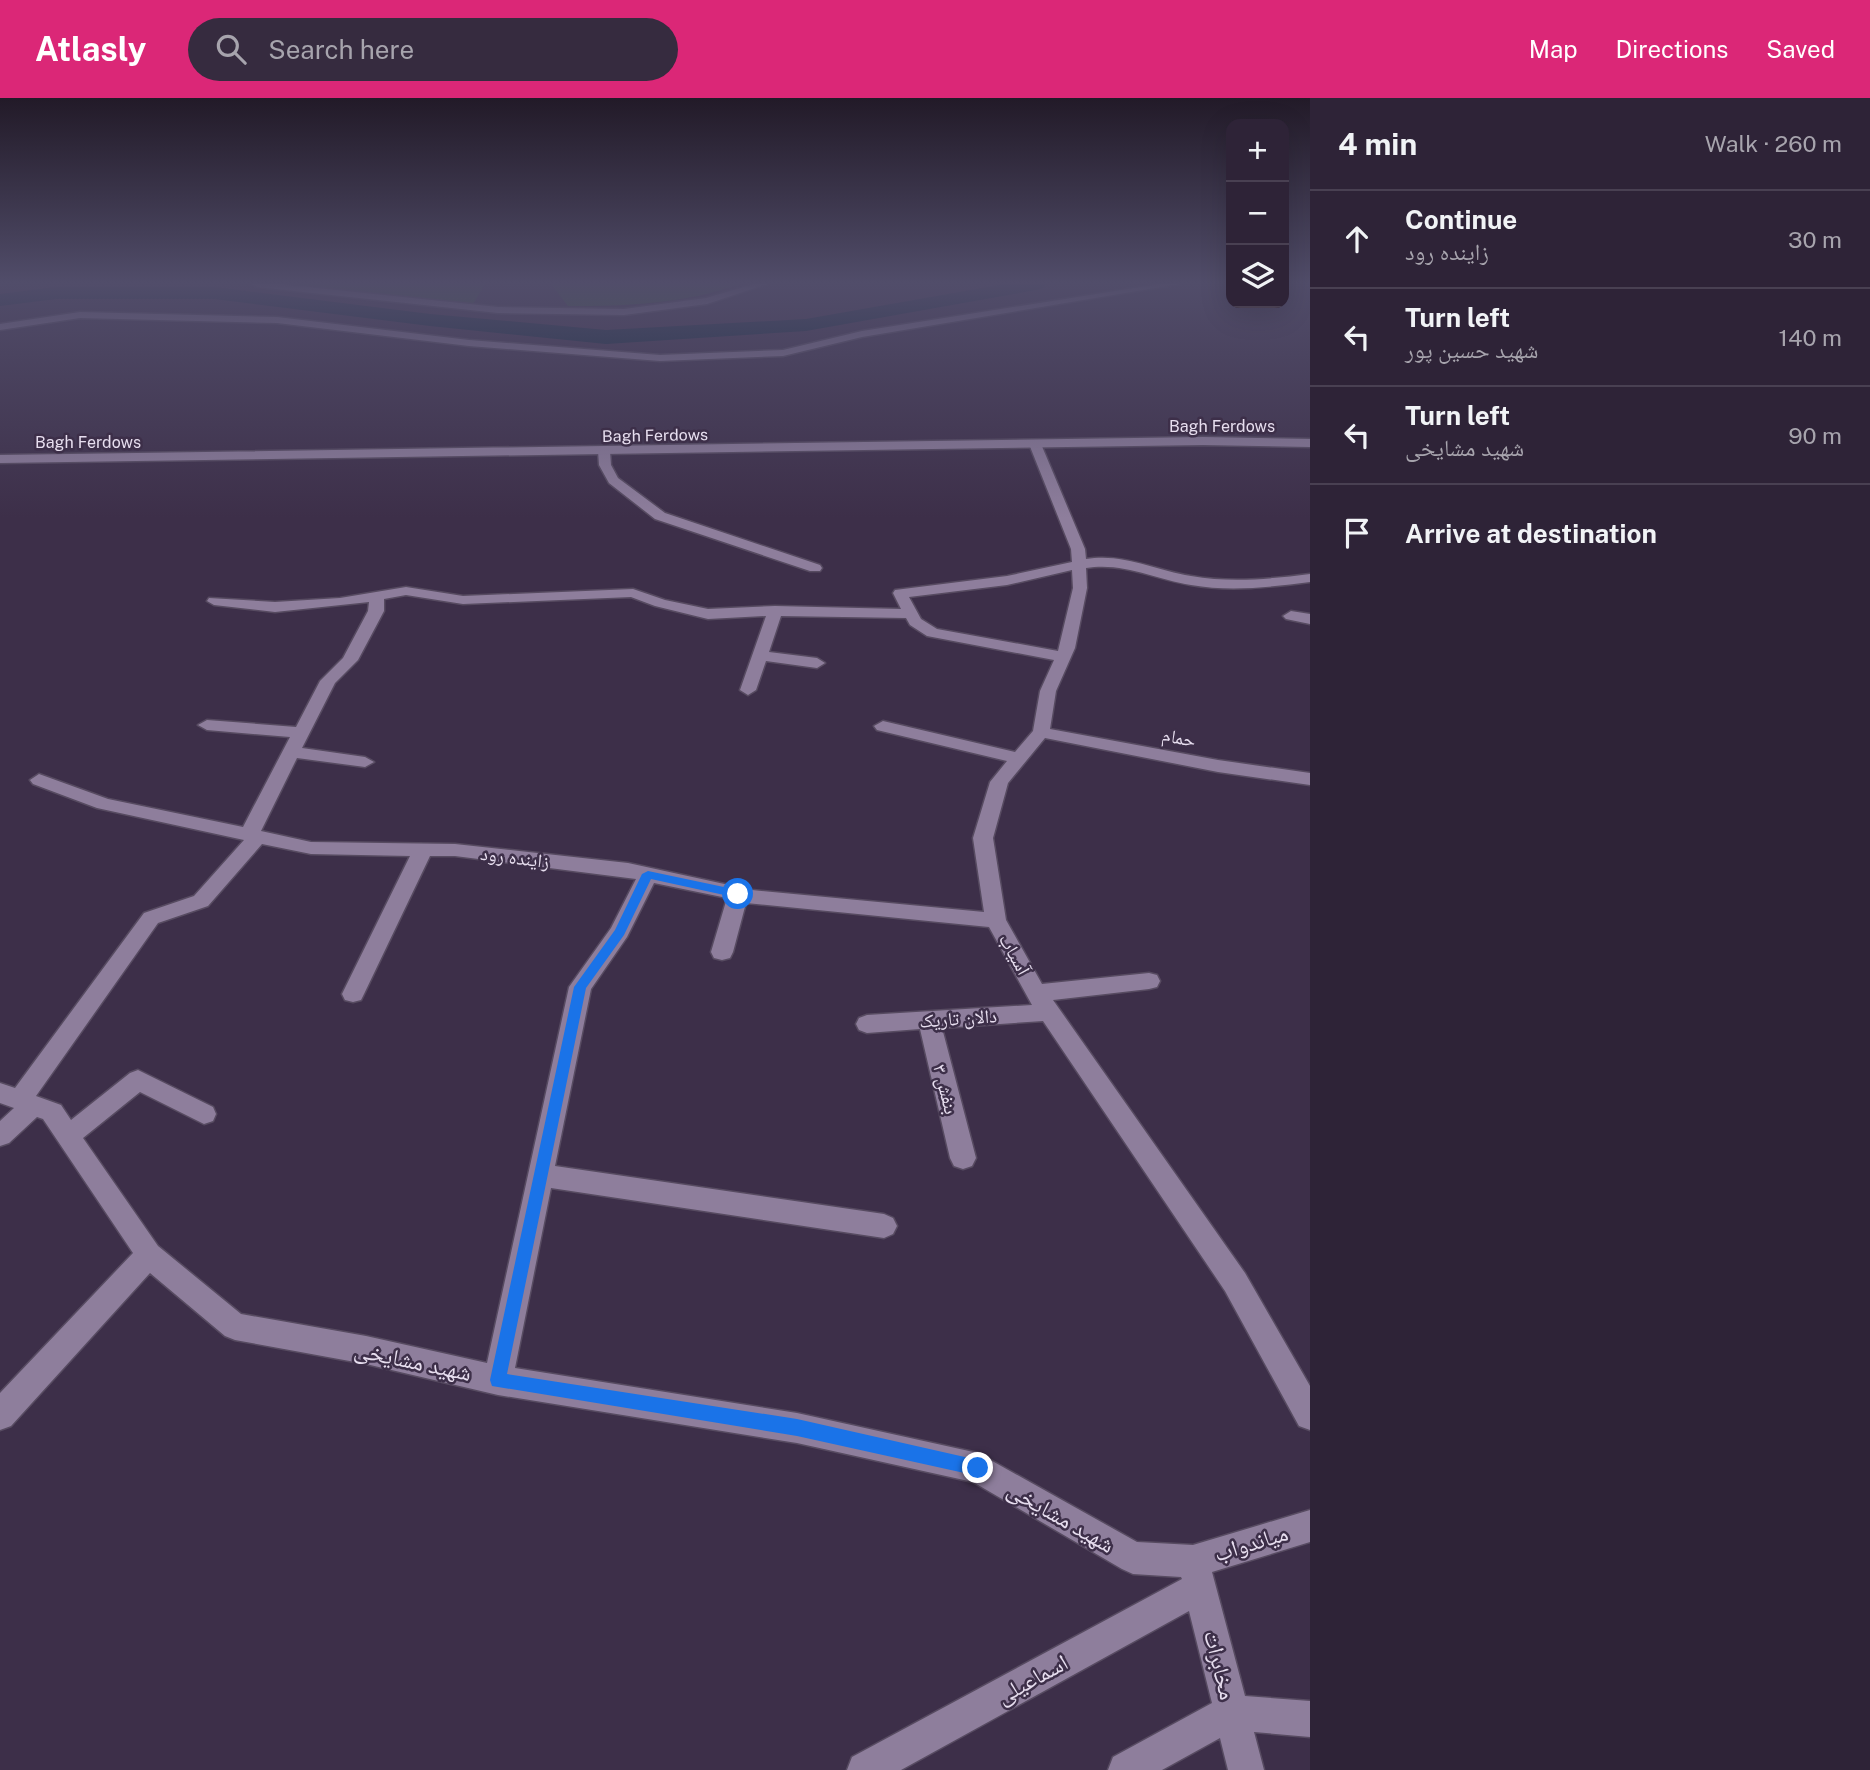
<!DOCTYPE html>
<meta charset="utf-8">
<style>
:root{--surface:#2e2337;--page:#362b3f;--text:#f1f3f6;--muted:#a7a4ad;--line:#494052;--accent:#db2777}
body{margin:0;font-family:"Public Sans","Noto Naskh Arabic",sans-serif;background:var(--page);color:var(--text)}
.controls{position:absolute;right:21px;top:21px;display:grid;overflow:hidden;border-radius:14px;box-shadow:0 7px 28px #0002}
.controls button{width:63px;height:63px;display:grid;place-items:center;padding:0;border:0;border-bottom:2px solid var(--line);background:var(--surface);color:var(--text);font:35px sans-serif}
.stop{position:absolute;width:21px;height:21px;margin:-16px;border:5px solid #1a73e8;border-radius:50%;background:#fff}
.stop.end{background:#1a73e8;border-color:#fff;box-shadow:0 2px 7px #0008}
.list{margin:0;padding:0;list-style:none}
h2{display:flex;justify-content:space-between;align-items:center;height:91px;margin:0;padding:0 28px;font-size:30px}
h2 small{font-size:23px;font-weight:400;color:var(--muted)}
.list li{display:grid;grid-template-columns:46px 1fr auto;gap:21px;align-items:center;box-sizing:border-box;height:98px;padding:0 28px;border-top:2px solid var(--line)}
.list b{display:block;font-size:26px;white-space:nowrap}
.list p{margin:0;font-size:23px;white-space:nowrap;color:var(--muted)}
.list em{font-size:23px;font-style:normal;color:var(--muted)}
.icon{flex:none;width:38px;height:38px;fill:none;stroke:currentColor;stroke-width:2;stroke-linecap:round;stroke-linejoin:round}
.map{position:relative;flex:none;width:1310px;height:1672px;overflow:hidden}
header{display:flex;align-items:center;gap:42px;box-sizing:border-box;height:98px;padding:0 35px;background:var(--accent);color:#fff}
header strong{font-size:33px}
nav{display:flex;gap:38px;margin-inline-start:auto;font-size:24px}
.search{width:490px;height:63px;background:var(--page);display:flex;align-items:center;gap:18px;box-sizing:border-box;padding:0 24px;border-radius:38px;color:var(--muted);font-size:26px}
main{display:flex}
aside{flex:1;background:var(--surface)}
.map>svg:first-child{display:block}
.green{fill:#345f38}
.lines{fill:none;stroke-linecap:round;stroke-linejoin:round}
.river{fill:#082337;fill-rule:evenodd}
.street-casing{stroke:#574b61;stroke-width:3}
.secondary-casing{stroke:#574b61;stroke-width:3}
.street{fill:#8e7e9c;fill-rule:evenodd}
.secondary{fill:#8e7e9c;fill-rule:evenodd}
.route{fill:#1a73e8}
.labels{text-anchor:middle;stroke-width:5;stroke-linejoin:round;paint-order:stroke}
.far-street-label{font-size:16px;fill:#e7deef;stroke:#3d2f49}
.street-label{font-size:19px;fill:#e7deef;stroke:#3d2f49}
.near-street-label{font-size:23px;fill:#e7deef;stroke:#3d2f49}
</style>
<header>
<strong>Atlasly</strong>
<div class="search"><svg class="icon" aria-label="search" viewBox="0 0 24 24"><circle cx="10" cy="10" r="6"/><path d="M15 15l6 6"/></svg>Search here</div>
<nav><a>Map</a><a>Directions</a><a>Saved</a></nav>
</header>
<main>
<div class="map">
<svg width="1310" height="1672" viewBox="0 0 1310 1672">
<rect width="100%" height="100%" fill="#3d2f49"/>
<path class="green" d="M293,186H485L473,206Z
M551,186H740C682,206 630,208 568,208Z"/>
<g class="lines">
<path class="river" d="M1005,186H1046L1043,190L1036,192L806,233L606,246L430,228L215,201H56L0,208V196L56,189H215L430,216L606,232L806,221Z"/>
<defs>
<path id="street" d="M252,186H279L498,209L624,211L706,200L754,186H767L707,206L624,217L498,215L257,189Z
M1159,186H1179L862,239L783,258L660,263L469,248L277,225L80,220L0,232V226L80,214L277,219L469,242L660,257L783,252L862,233Z
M1035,342L1041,346L1085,451L1086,461C1124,455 1154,472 1191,478C1231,485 1271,481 1310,476V484C1271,489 1231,494 1191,487C1154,481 1124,464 1086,470L1087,490L1075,550L1056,593L1050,631L1218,662L1310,675V687L1218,674L1045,640L1008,685L993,740L1006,822L1042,886L1149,875L1157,877L1160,883L1157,889L1149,891L1053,902L1245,1175L1310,1288V1332L1299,1328L1225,1193L1043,923L942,930L976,1060L972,1068L963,1071L954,1068L950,1060L920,931L867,935L859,932L856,926L859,920L867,917L1032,907L989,829L746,805L733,854L730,860L722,862L714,860L711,854L727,800L654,785L627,839L591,891L555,1068L884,1116L893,1120L897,1128L893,1136L884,1140L551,1090L515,1270L797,1315L978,1355L1137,1444L1193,1447L1310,1412V1444L1212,1474L1245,1598L1310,1603V1639L1254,1634L1264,1672H1228L1220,1640L1162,1672H1108L1113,1659L1212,1605L1189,1513L901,1672H847L852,1659L1182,1481L1181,1479L1133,1476L1122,1471L973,1384L797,1345L498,1297L366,1266L235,1242L225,1238L150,1175L11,1328L0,1332V1295L133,1155L43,1021L37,1019L9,1045L0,1048V1023L14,1010L0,1005V985L15,990L144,815L194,798L244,742L97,710L33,686L30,682L39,676L108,701L243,729L290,639L207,632L198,627L207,622L296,629L320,583L343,560L368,513L369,504L275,514L214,507L207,503L209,500L275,504L340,500L406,489L463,498L633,491L665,502L708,511L775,508L901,511L893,495L895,492L1007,478L1072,464L1071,451L1029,346ZM1072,472L1073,490L1058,553L937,531L921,521L909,499L1007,487ZM406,497L463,506L631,499L655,508L708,521L766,518L740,592L748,597L756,592L766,563L817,570L825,565L817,560L769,554L781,518L906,520L910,527L927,538L1054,562L1040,593L1033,633L1015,654L883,623L874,628L877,632L1007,663L990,684L973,740L984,814L752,792L628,765L455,746L311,744L261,733L297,660L365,669L374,664L365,659L302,650L335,585L358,562L384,513V501ZM262,746L311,756L410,758L342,896L345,902L353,904L361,902L364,896L430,758H455L636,781L611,830L569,889L487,1265L366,1238L241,1216L158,1148L83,1040L140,994L204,1026L213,1023L216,1016L213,1009L138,972L130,975L71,1022L61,1007L36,998L158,825L208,808Z
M604,349L610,353L611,367L618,380L665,415L820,467L822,470L820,473H810L655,421L609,385L599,367L598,353Z
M1291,513L1310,516V526L1286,521L1283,518Z"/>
<path id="secondary" d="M1203,339L1310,341V349L1203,347L0,365V357Z"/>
</defs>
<use href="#street" class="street-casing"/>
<use href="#secondary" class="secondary-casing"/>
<use href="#street" class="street"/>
<use href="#secondary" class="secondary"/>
</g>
<linearGradient id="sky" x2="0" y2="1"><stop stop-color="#221a28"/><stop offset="0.44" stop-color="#514d6a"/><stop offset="1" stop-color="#514d6a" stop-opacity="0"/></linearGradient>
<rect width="1310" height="420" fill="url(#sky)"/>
<path class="route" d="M648,773L738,792L743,796L738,800L651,781L624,837L586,890L507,1276L797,1321L978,1362L984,1364L986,1370L984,1376L978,1378L797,1338L492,1288L490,1282L574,889L615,832L642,776Z"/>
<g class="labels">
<g class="far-street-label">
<text x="1222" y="334">Bagh Ferdows</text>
<text transform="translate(655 337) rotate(-1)" y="6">Bagh Ferdows</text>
<text x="88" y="350">Bagh Ferdows</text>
</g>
<g class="street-label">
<text transform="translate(1179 639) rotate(11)" y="7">حمام</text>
<text transform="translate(515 759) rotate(7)" y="7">زاینده رود</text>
<text transform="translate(1015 856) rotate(61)" y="7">آسیاب</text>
<text transform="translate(958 920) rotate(-4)" y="7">دالان تاریک</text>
<text transform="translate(946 991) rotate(76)" y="7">بنفش ۳</text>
</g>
<g class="near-street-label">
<text transform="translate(413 1263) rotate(12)" y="8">شهید مشایخی</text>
<text transform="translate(1061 1419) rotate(30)" y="8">شهید مشایخی</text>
<text transform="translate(1251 1445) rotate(-17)" y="8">میاندواب</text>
<text transform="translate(1220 1567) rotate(76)" y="8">مخابرات</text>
<text transform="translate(1032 1581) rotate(-29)" y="8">اسماعیلی</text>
</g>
</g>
</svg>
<div class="controls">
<button>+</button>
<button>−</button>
<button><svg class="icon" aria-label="layers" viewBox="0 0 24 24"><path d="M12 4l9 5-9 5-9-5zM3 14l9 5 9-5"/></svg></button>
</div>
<div class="stop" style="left:738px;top:796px"></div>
<div class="stop end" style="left:978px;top:1370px"></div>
</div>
<aside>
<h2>4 min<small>Walk · 260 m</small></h2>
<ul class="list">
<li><svg class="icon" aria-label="ahead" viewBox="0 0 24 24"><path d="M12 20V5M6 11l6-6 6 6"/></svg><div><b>Continue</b><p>زاینده رود</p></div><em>30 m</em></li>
<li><svg class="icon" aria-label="left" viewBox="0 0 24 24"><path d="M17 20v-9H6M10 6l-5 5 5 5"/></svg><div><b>Turn left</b><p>شهید حسین پور</p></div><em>140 m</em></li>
<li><svg class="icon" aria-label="left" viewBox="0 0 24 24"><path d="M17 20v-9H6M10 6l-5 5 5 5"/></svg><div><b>Turn left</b><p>شهید مشایخی</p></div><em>90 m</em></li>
<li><svg class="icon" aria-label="arrive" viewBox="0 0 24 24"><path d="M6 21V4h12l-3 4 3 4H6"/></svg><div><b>Arrive at destination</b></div></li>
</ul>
</aside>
</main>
